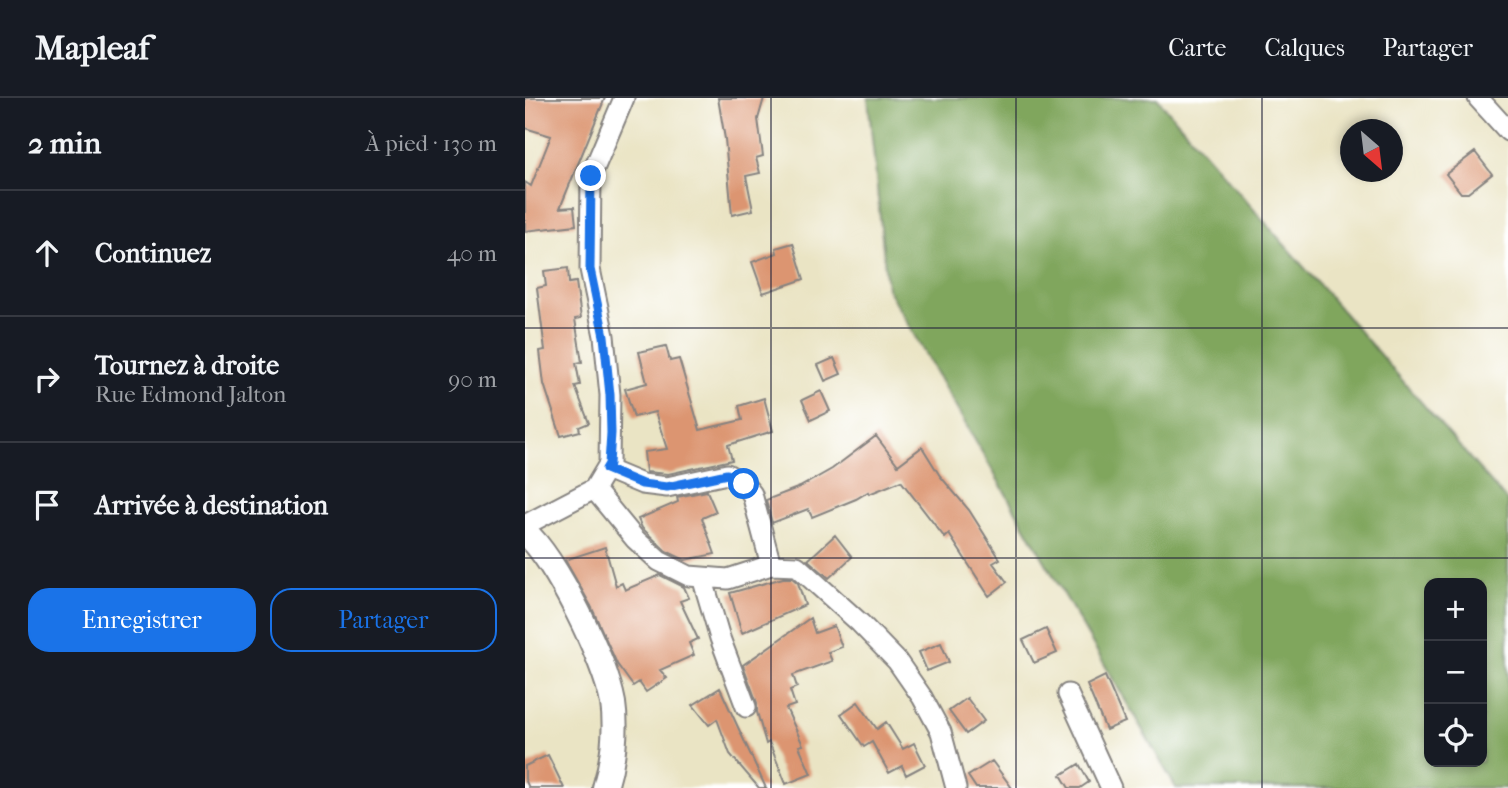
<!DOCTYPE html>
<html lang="fr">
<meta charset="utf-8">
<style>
:root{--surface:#171b24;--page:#242831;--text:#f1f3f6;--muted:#9ea1a6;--line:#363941;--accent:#1a73e8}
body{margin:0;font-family:"IM FELL French Canon",serif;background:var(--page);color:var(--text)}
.controls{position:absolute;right:21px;bottom:21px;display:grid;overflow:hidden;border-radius:14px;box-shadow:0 4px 10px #0003}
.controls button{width:63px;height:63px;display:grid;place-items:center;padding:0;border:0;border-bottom:2px solid var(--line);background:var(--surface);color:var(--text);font:35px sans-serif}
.compass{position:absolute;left:815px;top:21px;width:63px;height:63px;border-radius:50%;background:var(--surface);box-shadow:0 4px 10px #0003;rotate:152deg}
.stop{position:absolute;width:21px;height:21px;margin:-16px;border:5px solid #1a73e8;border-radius:50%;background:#fff}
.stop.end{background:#1a73e8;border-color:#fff;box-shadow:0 2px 7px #0008}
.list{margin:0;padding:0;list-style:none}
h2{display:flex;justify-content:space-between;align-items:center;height:91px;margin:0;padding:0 28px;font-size:30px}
h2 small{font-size:23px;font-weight:400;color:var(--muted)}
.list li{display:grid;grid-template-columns:46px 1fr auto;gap:21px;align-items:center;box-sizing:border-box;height:126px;padding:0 28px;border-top:2px solid var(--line)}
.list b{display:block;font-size:26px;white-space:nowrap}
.list p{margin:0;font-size:23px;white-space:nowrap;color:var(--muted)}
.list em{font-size:23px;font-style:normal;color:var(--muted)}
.actions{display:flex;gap:14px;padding:21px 28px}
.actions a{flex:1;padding:16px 0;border:2px solid var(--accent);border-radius:21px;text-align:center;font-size:24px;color:var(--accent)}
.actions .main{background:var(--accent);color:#fff}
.icon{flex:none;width:38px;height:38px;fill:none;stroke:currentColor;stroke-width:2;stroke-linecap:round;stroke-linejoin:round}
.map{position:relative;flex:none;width:983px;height:690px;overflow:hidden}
header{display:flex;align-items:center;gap:42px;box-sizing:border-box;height:98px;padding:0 35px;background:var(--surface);border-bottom:2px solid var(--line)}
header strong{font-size:33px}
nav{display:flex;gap:38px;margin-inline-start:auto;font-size:24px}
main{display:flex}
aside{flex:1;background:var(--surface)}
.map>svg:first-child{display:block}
.forest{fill:#80a65d;stroke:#51644c;stroke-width:2;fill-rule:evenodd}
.building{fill:#dc9571}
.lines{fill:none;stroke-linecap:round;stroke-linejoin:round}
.minor-casing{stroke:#868380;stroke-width:23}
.tertiary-casing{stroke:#868380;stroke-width:28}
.minor{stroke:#fff;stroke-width:19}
.tertiary{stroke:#fff;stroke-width:24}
.route{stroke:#1a73e8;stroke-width:9}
.grid{fill:none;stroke:#22223b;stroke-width:2;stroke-opacity:0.55}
</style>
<header>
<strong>Mapleaf</strong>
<nav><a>Carte</a><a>Calques</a><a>Partager</a></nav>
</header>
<main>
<aside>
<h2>2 min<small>À pied · 130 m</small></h2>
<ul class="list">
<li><svg class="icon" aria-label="ahead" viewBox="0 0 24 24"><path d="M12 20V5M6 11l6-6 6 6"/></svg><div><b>Continuez</b></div><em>40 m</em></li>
<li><svg class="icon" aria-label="right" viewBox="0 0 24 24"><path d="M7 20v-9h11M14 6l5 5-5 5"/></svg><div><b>Tournez à droite</b><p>Rue Edmond Jalton</p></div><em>90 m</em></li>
<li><svg class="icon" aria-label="arrive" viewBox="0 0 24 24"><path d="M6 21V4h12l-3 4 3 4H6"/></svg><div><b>Arrivée à destination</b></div></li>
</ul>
<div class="actions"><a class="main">Enregistrer</a><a>Partager</a></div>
</aside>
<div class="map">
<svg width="983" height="690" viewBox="0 0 983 690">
<rect width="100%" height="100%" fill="#fff"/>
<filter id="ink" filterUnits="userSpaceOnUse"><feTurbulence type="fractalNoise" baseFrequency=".0143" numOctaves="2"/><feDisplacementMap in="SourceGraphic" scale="14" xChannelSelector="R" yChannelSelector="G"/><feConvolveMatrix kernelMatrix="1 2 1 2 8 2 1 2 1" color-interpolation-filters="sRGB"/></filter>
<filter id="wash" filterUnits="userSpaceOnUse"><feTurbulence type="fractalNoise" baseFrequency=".00686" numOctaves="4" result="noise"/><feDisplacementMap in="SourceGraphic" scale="28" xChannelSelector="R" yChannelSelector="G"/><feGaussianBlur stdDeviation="1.57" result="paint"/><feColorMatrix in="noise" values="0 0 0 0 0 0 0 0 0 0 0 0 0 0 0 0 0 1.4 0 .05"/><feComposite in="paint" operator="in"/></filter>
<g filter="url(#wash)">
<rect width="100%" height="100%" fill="#eae4c4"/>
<path class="forest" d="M343,0H632L983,404V690H651L362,190ZM904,485H957V664H904Z"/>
<g id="blocks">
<path class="building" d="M0,0H80L35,110L49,109L51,127L0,133V84L6,88L26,38L0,30Z
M193,0H239L233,21L238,58L231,60L235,75L221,78L228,112L207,117L200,41Z
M950,54L967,76L943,95H936L921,76Z
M268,145L279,181L238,195L227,164L252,155L251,150Z
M43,170L44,185L51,184L56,220L50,221L57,264L51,265L55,287L50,288L64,325L54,329L55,333L36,338L19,286L15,253L20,252L12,190L21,188L19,173Z
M141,248L145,263L154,261L175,332L217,322L214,308L239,300L248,333L203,347L207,362L143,376L121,374L119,354L142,351L130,314L109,319L100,291L122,285L114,254Z
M309,260L316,276L300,283L293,267Z
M296,293L305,313L286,322L277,302Z
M351,338L373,367L397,349L415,378L444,412L475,461L468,465L482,484L464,498L424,436L420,440L376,383L344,396L343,394L331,401L287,419L283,411L247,425L241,402L275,389L307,371Z
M182,393L191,414L177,420L190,456L160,462L141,453L117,430L113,421L153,404L152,399Z
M310,437L327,459L304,480L283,462Z
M80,449L91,488L97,485L100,492L135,477L159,489L164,500L155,503L173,541L164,545L169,557L135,572L142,580L121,594L114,584L108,588L92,566L66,508L40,462Z
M258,480H267L273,485L280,507L217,535L205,495Z
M285,520L290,535L309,528L317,549L303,554L307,563L268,577L272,589L265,592L270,607L261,610L278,647L274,648L286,676L261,686L244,644L241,646L232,614V605L218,567Z
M521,531L532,555L509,565L498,542Z
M416,545L424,564L402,573L394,554Z
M580,578L600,624L581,632L562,587Z
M195,590L205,612L241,690H234L205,656L192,621L184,627L168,607Z
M442,600L459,623L441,636L424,613Z
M333,604L352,631L361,624L378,651L389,645L400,667L381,677L377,668L364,675L347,644L339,649L316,616Z
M23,657L39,690H4L0,681V668Z
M467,663L487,690H451L443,678Z
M554,666L564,684L555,690H544L536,677Z"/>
</g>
</g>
<g filter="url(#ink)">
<use href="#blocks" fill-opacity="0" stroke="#868380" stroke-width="2"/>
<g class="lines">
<defs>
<path id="minor" d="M953,0L983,33
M81,371L117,386L142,389L202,376L219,386L227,396L246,467
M69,391L110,441L134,463L164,478L203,481L246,467L272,468L335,525L372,563L397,599L416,634L431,690
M0,427L69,391L84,366L85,297L79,238L65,171L66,78L99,0
M177,479L195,540L221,609
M543,596L586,690"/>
<path id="tertiary" d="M0,434C32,463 80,562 88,605C92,632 88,664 80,690"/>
</defs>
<use href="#minor" class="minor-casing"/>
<use href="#tertiary" class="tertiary-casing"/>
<use href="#minor" class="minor"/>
<use href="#tertiary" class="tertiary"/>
</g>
</g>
<g class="lines" filter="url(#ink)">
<path class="route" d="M66,78L65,171L79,238L85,297L86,335L84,366L81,371L117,386L142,389L202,376L219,386"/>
</g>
<path class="grid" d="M246,0V690M491,0V690M737,0V690M0,230H983M0,460H983"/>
</svg>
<div class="controls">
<button>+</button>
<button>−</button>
<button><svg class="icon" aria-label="locate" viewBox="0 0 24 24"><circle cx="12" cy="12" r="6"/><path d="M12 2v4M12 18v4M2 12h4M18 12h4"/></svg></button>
</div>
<svg class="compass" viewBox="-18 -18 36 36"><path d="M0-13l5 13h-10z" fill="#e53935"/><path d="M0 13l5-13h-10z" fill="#9ea1a6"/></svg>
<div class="stop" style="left:219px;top:386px"></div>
<div class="stop end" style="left:66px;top:78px"></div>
</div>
</main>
